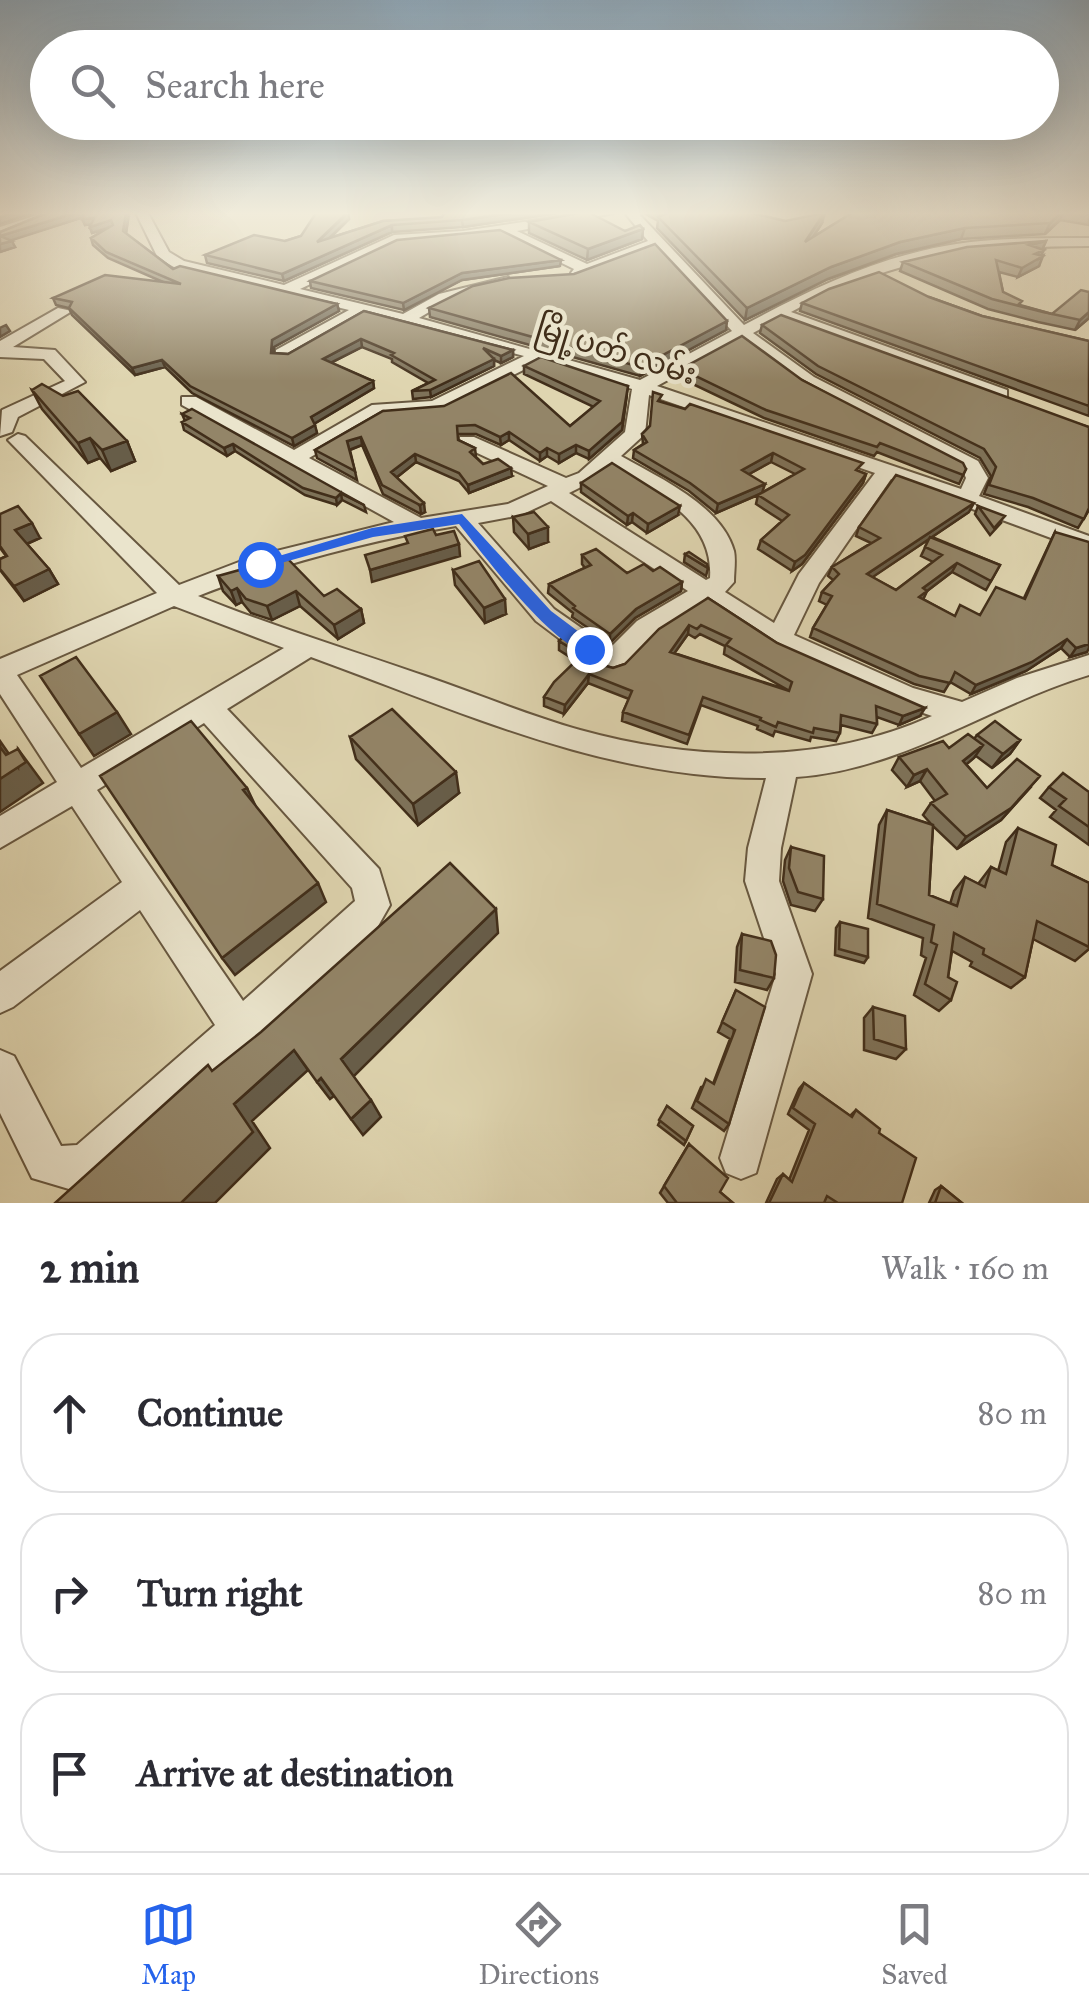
<!DOCTYPE html>
<meta charset="utf-8">
<style>
:root{--surface:#fff;--page:#f7f7f7;--text:#2b2b33;--muted:#7c7c81;--line:#e1e1e2;--accent:#2563eb}
body{margin:0;font-family:"IM FELL Great Primer","Noto Sans Myanmar",serif;background:var(--page);color:var(--text)}
.stop{position:absolute;width:30px;height:30px;margin:-22px;border:8px solid #2563eb;border-radius:50%;background:#fff}
.stop.end{background:#2563eb;border-color:#fff;box-shadow:0 2px 10px #0008}
.list{margin:0;padding:0;list-style:none}
h2{display:flex;justify-content:space-between;align-items:center;height:130px;margin:0;padding:0 40px;font-size:42px}
h2 small{font-size:32px;font-weight:400;color:var(--muted)}
.list li{display:grid;grid-template-columns:65px 1fr auto;gap:30px;align-items:center;box-sizing:border-box;height:160px;margin:0 20px 20px;padding:0 20px;border:2px solid var(--line);border-radius:40px}
.list b{display:block;font-size:38px;white-space:nowrap}
.list em{font-size:32px;font-style:normal;color:var(--muted)}
.icon{flex:none;width:55px;height:55px;fill:none;stroke:currentColor;stroke-width:2;stroke-linecap:round;stroke-linejoin:round}
.map{position:relative;flex:none;width:1089px;height:1203px;overflow:hidden}
.search{position:absolute;background:var(--surface);box-shadow:0 10px 40px #0002;left:30px;right:30px;top:30px;height:110px;display:flex;align-items:center;gap:25px;box-sizing:border-box;padding:0 35px;border-radius:55px;color:var(--muted);font-size:38px}
.sheet{height:670px;background:var(--surface)}
nav{display:flex;justify-content:space-around;align-items:center;box-sizing:border-box;height:140px;border-top:2px solid var(--line);background:var(--surface);font-size:28px;color:var(--muted)}
nav a{display:grid;justify-items:center;gap:5px}
nav .on{color:var(--accent)}
.map>svg:first-child{display:block}
.lines{fill:none;stroke-linecap:round;stroke-linejoin:round}
.minor-casing{stroke:#685840;stroke-width:4}
.minor{fill:#eae4cc;fill-rule:evenodd}
.wall{fill:#7e7259;stroke:#412e1a;stroke-width:2.5;fill-rule:evenodd}
.shaded-wall{fill:#675d49;stroke:#412e1a;stroke-width:2.5}
.building{fill:#938568;stroke:#412e1a;stroke-width:2.5;fill-rule:evenodd}
.route{fill:#2563eb}
.labels{text-anchor:middle;stroke-width:9;stroke-linejoin:round;paint-order:stroke}
.far-street-label{font-size:30px;fill:#412e1a;stroke:#eae4cc}
</style>
<div class="map">
<svg width="1089" height="1203" viewBox="0 0 1089 1203">
<rect width="100%" height="100%" fill="#dfd5b0"/>
<filter id="stains"><feTurbulence type="fractalNoise" baseFrequency=".002" numOctaves="4"/><feColorMatrix values="0 0 0 0 .2 0 0 0 0 .09 0 0 0 0 .02 0 0 0 .5 -.17"/></filter>
<radialGradient id="worn" r=".72"><stop offset=".6" stop-color="#630" stop-opacity="0"/><stop offset="1" stop-color="#630" stop-opacity=".3"/></radialGradient>
<g class="lines">
<defs>
<path id="minor" d="M43,213H62L0,235V227Z
M136,213H148L169,252L184,261L284,285L394,235L463,231L583,213H614L517,231L587,264L648,241L625,213H638L744,325C800,295 858,266 921,251C974,237 1034,238 1089,238V246C980,246 888,259 791,312L1007,390V398H993L779,319L753,333L814,377L978,461L988,478L979,496L1089,536V552L891,479L819,583L794,635L913,688L962,702L1017,678L1089,655V675C989,705 903,770 796,777L781,848L779,881L812,974L756,1173L741,1179L726,1173L720,1158L776,974L745,881L748,848L766,778C604,779 460,711 311,657L227,709L379,869L390,905L374,933L106,1176L69,1189L32,1178L0,1113V1050L14,1056L61,1146L77,1145L215,1025L140,910L13,1007L0,1013V971L122,882L72,806L0,848V816L57,782L0,694V659L157,593L8,440L18,434L25,436L179,585L252,557L394,522L182,405V397H196L294,450L372,405L432,401L524,356L365,314L288,358H276V350L349,310L174,267L158,258ZM501,233L574,269L571,273L578,277L655,248L732,331L640,380L419,318L449,300L508,283V277L439,294L403,314L300,289L397,243ZM741,340L802,385L962,469L966,478L961,489L657,386ZM541,361L632,389L625,432L579,473L566,478L474,437H460V445L548,486L508,504L421,518L309,458L383,415L443,411ZM649,395L875,473L799,574L774,623L725,592L734,582C734,572 736,560 734,551C721,505 659,478 621,456L645,434ZM610,467C655,493 714,518 710,578L706,580L569,493L593,481ZM551,501L688,591L637,621L610,648L554,609L478,523L521,515ZM456,526L536,621L601,670L611,673L621,670L655,635L706,603C776,650 851,690 932,716C823,765 695,762 580,730C527,715 475,693 422,675C347,649 271,626 198,596C283,563 367,541 456,526ZM174,606L284,648L81,768L17,675ZM204,723L352,888L355,901L243,1001L97,790Z
M58,308L72,311L13,347L55,350L85,382L18,417L12,432L0,436L2,410L65,381L44,359L0,357V341Z"/>
</defs>
<use href="#minor" class="minor-casing"/>
<use href="#minor" class="minor"/>
</g>
<path class="wall" d="M47,213H129L126,234L173,269L337,304L339,311L274,347V353L288,354L364,311L513,350V357L501,363L494,360V366L431,397L413,399L412,391L428,383L392,362V359L362,347L331,363L373,381L374,388L314,424L317,433L294,446L192,393L165,367L135,375L72,315L69,308L56,305L53,298L163,282L108,258L93,245L91,238L107,229L92,233L90,227L91,224L85,225L83,217L10,240L15,247L0,252V232Z
M348,213L349,219L330,238L383,221L558,213L463,227L392,232L284,281L207,263L205,255L285,241L301,236Z
M644,213H751L785,221L822,223L813,237L852,213H1089V225L1060,220L1045,234L961,239L896,254L828,279L745,320L657,228L658,221Z
M529,222L625,231L643,229L642,239L587,260L529,233Z
M1046,241L1042,250L1039,266L1018,277L999,272L1003,292L1020,305L1052,314L1089,292V318L1075,330L1038,322L988,309L900,271L903,262Z
M560,266L462,280L404,310L311,288L310,281Z
M574,274L726,330L640,376L430,317L429,308Z
M929,297L982,316L1089,341V416L800,311L802,303Z
M762,325L1089,427V510L1078,528L1028,507L984,494L991,476L980,458L816,374L760,333Z
M524,366L628,386L622,430L589,459L576,453L559,463L547,456L540,461L509,440L501,445L476,434H457L458,440L475,448L476,457L483,464L512,476L469,493L459,481L416,462L396,478L425,512L421,514L383,494L362,445L350,450L357,480L317,458L315,450L383,411L570,426L594,407L524,374Z
M681,369L802,380L966,469L959,484L877,452L874,456L764,418L680,378Z
M32,390L127,441L135,461L111,471L100,458L88,463L42,409Z
M661,402L866,474L863,483L802,564L792,571L758,549L761,540L782,521L756,504L758,495L760,494L716,513L689,491L633,458L634,450L643,444L642,434L650,426ZM771,462L795,474L763,492L749,474Z
M182,414L364,505L366,512L342,500L337,505L305,495L235,451L227,456L184,430L182,422L185,421Z
M581,483L678,515L647,533L632,522L627,525L581,492Z
M978,506L1001,523L990,535L975,514Z
M969,512L932,537L1000,565L986,590L952,572L927,591L923,599L954,616L980,615L1024,598L1055,532L1087,652L1070,657L1061,648L1026,671L971,694L950,682L944,692L914,684L810,637L813,628L827,605L819,601L822,592L833,580L828,576L832,567L871,543L856,536L859,527ZM929,539L921,556L933,562L896,590L872,577Z
M0,514L40,538L27,544L49,569L58,584L24,601L0,570V559L6,556L0,548Z
M513,517L548,542L529,549L514,532Z
M685,554L708,568L706,576L684,562Z
M582,555L627,573L653,571L682,582L681,591L635,618L610,643L572,617L573,613L548,593L549,584L585,568L582,564Z
M453,570L506,614L485,623L455,585Z
M218,576L324,596L361,609L364,623L338,639L300,606L272,620L251,613L242,602L236,605L223,591Z
M708,598L777,643L920,716L899,725L877,717V724L872,733L841,725L840,733L836,741L811,737L810,741L775,731L773,736L757,729L758,726L701,705L687,744L622,721L623,712L629,699L588,683L564,714L544,706V697L576,661L559,650V641L599,664L613,668L625,664ZM688,634L695,638L700,634L725,646L724,654L788,690L674,653Z
M977,735L1020,740L1010,754L992,768L976,756L966,764L987,788H1030L1001,820L957,849L933,826L929,895L950,904L954,891L965,877L978,884L991,867L998,871L1006,842L1018,828L1052,865L1089,883V949L1075,961L1033,939L1025,977L1011,988L970,966L972,962L952,951L948,977L951,1000L939,1011L914,995L926,958L921,955L923,938L868,918L879,825L887,810L932,825L923,815L931,803L935,801L920,781L907,787L892,770L899,757L949,748L974,739Z
M350,737L459,793L418,825L356,759Z
M1049,787L1089,792V845L1050,817L1056,810L1040,798Z
M791,847L823,899L815,911L791,905L783,881L785,860Z
M840,922L868,957L864,963L835,955L836,928Z
M742,934L774,978L767,990L735,982L737,947Z
M736,990L729,1124L724,1131L692,1108L701,1087L713,1084L730,1039L718,1032Z
M873,1007L906,1049L896,1059L864,1050V1018Z
M804,1083L850,1116L856,1110L879,1133L902,1203H766L777,1179L783,1174L789,1180L809,1130L788,1114L799,1089Z
M667,1106L693,1126L684,1145L658,1125Z
M689,1144L720,1192L733,1203H668L660,1193Z
M941,1186L962,1203H929L935,1190Z"/>
<path class="shaded-wall" d="M11,213H32L0,224V217Z
M75,213H86L87,216L3,243L0,236Z
M126,213H129L125,238L123,231Z
M348,213L349,219L318,249L317,242Z
M512,213H558L463,227L462,220Z
M825,213L822,223L803,253L805,242Z
M1061,213H1063L1060,220L1045,234L1050,223Z
M94,218L96,224L85,225L82,219Z
M111,220L114,226L92,233L90,227Z
M392,225V232L284,281L282,274Z
M965,228L961,239L896,254L828,279L745,320L747,308L831,267L900,242Z
M643,229L642,239L587,260L588,249Z
M12,241L15,247L0,252V244Z
M1046,241L1042,250L1029,245Z
M1044,250L1040,258L1043,256L1039,266L1018,277L1022,268L1035,254Z
M561,260L560,266L462,280L404,310L403,303L462,273Z
M337,304L339,311L274,347L273,361L271,353L272,340Z
M1089,312V318L1075,330L1080,320Z
M727,321L726,330L640,376V367Z
M6,325L10,331L0,337V328Z
M361,339L362,347L324,366L323,359Z
M513,350V357L501,363V356Z
M494,359V366L431,397L430,390Z
M162,360L165,367L135,375L132,368Z
M373,381L374,388L312,425L311,417Z
M627,394L622,430L589,459V451Z
M315,425L317,433L294,446L292,438Z
M509,432V440L501,445L500,437Z
M361,437L362,445L349,450L347,441Z
M90,438L100,458L88,463L78,443Z
M127,441L135,461L111,471L102,450Z
M233,444L235,451L227,456L224,448Z
M576,445V453L559,463V454Z
M547,448V456L540,461V453Z
M773,453L771,462L740,479L742,470Z
M415,454L416,462L392,481L391,472Z
M511,468L512,476L469,493L468,485Z
M866,474L863,483L802,564L792,571L795,562Z
M765,484L762,493L716,513L718,504Z
M341,493L342,500L337,505L336,498Z
M424,503L425,512L421,514L420,505Z
M974,503L969,512L864,583L867,574Z
M680,506L678,515L647,533L648,524Z
M633,513L632,522L627,525L628,516Z
M32,523L40,538L24,545L15,530Z
M548,527V542L529,549L528,534Z
M459,544L460,556L372,582L370,570Z
M957,563L952,572L927,591L923,600L915,606L923,588Z
M49,569L58,584L24,601L14,586Z
M682,582L681,591L635,618L610,643V634L636,609Z
M237,588L242,602L236,605L231,591Z
M296,591L300,606L272,620L267,606Z
M505,599L506,614L485,623L484,608Z
M361,609L364,623L338,639L334,625Z
M689,625L688,634L669,661L670,652Z
M1067,639L1061,648L1026,671L971,694L976,685Z
M1089,644V648L1087,652L1070,657L1076,648Z
M589,674L588,683L564,714L565,705Z
M925,708L920,716L899,725L903,716Z
M117,712L131,734L94,756L79,734Z
M1020,740L1010,754L992,768L1003,754Z
M0,741L18,767V749L43,783L0,812Z
M983,745L974,758L955,774L963,761Z
M927,769L920,781L907,787L914,775Z
M456,772L459,793L418,825L413,804Z
M1040,776L1001,820L957,849L966,837Z
M247,788L257,809L243,790Z
M318,883L326,902L235,975L222,958Z
M496,909L498,933L352,1078L341,1059Z
M294,1050L308,1070L252,1121L270,1148L215,1203H181L234,1104Z
M321,1078L334,1096L330,1099L317,1082Z
M371,1100L381,1117L363,1135L351,1119Z"/>
<path class="building" d="M47,213H75L0,236V232Z
M84,213H126L123,231L173,269L180,266L337,304L272,340L271,353L288,354L364,311L513,350L501,356L483,348L494,359L430,390L412,391L435,380L391,355L394,353L361,339L323,359L373,381L311,417L315,425L292,438L190,386L162,360L132,368L69,308L72,302L53,298L105,275L181,284L106,252L91,238L113,225L111,220L90,227L94,218L82,219Z
M316,213H347L317,242L383,221L442,217L444,213H512L462,220L392,225L282,274L205,255L254,235L285,241L301,236Z
M579,213H590L625,231L640,225L643,229L588,249L529,222Z
M664,213H751L785,221L824,213L805,242L852,213H1061L1050,223L965,228L900,242L831,267L747,308L658,217L665,214Z
M500,230L561,260L462,273L403,303L310,281L397,240Z
M0,236L12,241L0,244Z
M1046,241L1029,245L1044,250L1035,254L1043,256L1022,268L996,260L1003,292L1022,301L1018,305L1052,314L1081,290L1089,292V312L1080,320L1043,312L992,299L903,262L967,247Z
M655,244L727,321L640,367L429,308L473,286L509,278L574,274Z
M879,272L929,297L982,316L1089,341V406L802,303L829,289Z
M781,315L1089,427V508L1084,519L1033,498L989,485L996,467L984,449L818,366L762,325Z
M742,336L802,380L963,463L966,469L963,475L880,443L877,447L766,410L681,369Z
M541,357L628,386L622,422L589,451L576,445L559,454L547,448L540,453L509,432L500,437L475,425L457,426L458,440L475,448L470,452L483,464L498,459L511,468L468,485L459,473L415,454L391,472L424,503L420,505L382,485L361,437L347,441L355,471L315,450L383,411L444,406L511,373L570,426L600,401L524,366Z
M42,384L63,396L78,391L127,441L102,450L90,438L78,443L32,390Z
M653,392L662,395L658,401L685,409L690,404L863,463L856,470L866,474L805,555L795,562L761,540L789,515L758,495L804,469L773,453L742,470L765,484L718,504L690,483L634,450L647,442L642,434L650,426Z
M192,409L364,505L341,493L336,498L303,488L233,444L224,448L182,422L190,418L182,414Z
M612,463L680,506L648,524L633,513L628,516L581,483Z
M896,475L974,503L867,574L896,590L942,555L925,547L930,537L1000,565L991,581L957,563L923,588L927,591L919,597L955,616L960,605L980,615L996,587L1025,599L1055,532L1089,542V644L1076,648L1067,639L1032,662L976,685L955,672L950,683L919,676L813,628L832,596L822,592L839,574L832,567L880,538L859,527Z
M18,506L32,523L15,530L49,569L14,586L0,569V559L7,556L0,546V514Z
M978,506L1005,516L994,528Z
M534,512L548,527L528,534L513,517Z
M433,529L436,535L454,531L459,544L370,570L365,555L408,543L405,536Z
M596,549L627,573L644,564L653,571L660,567L682,582L636,609L610,634L573,608L575,606L549,584L591,565L582,555Z
M689,552L707,564L708,568L685,554Z
M286,557L324,596L337,589L361,609L334,625L296,591L267,606L246,599L237,588L231,591L218,576Z
M479,561L505,599L484,608L453,570Z
M708,598L777,643L925,708L903,716L876,706L877,724L841,715L840,733L814,728L813,733L778,722L776,727L760,720L761,718L703,697L689,735L623,712L632,691L589,674L565,705L544,697L554,682L582,655L559,641L563,637L599,664L613,668L625,664L659,629ZM689,625L697,629L701,625L731,639L726,645L792,682L789,691L670,652Z
M76,657L117,712L79,734L40,676Z
M392,709L456,772L413,804L350,737Z
M191,721L247,788L243,790L318,883L222,958L100,776Z
M995,721L1020,740L1003,754L977,735Z
M968,734L983,745L963,761L987,788L1017,759L1040,776L1011,808L966,837L931,803L947,794L927,769L914,775L899,757L943,741L949,748Z
M0,747L6,755L18,749L26,762L0,779Z
M1063,773L1089,792V827L1059,806L1066,799L1049,787Z
M887,810L933,825L929,895L957,906L965,877L985,887L991,867L1006,874L1018,828L1056,845L1052,865L1089,883V947L1037,921L1025,977L983,954L984,949L954,933L948,977L957,982L951,1000L925,984L937,945L931,942L934,925L877,904Z
M791,847L824,856L823,899L798,892L789,868Z
M450,863L496,909L341,1059L371,1100L351,1119L321,1078L317,1082L294,1050L234,1104L253,1132L181,1203H55L208,1065L212,1071L261,1032Z
M840,922L868,929V957L839,949Z
M742,934L771,941L776,955L774,978L740,970Z
M736,990L765,1007L729,1124L697,1101L706,1079L714,1084L735,1030L722,1022Z
M873,1007L905,1016L906,1049L874,1039Z
M804,1083L852,1117L856,1110L880,1129L879,1133L916,1158L902,1203H838L827,1196L824,1203H769L783,1174L792,1182L815,1124L793,1108Z
M667,1106L693,1126L686,1141L659,1120Z
M689,1144L728,1178L720,1192L733,1203H677L664,1186Z
M941,1186L962,1203H935Z"/>
<linearGradient id="sky" x2="0" y2="1"><stop stop-color="#8faabd"/><stop offset="0.56" stop-color="#f1ecdb"/><stop offset="1" stop-color="#f1ecdb" stop-opacity="0"/></linearGradient>
<rect width="1089" height="381" fill="url(#sky)"/>
<path class="route" d="M462,514L551,611L595,644V653C561,660 481,551 459,524L373,537L260,569L252,564L372,528Z"/>
<g class="labels">
<g class="far-street-label">
<text transform="translate(616 351) rotate(17)" y="10">မြို့ပတ် လမ်း</text>
</g>
</g>
<rect width="100%" height="100%" filter="url(#stains)"/>
<rect width="100%" height="100%" fill="url(#worn)"/>
</svg>
<div class="stop" style="left:260px;top:564px"></div>
<div class="stop end" style="left:589px;top:649px"></div>
<div class="search"><svg class="icon" aria-label="search" viewBox="0 0 24 24"><circle cx="10" cy="10" r="6"/><path d="M15 15l6 6"/></svg>Search here</div>
</div>
<section class="sheet">
<h2>2 min<small>Walk · 160 m</small></h2>
<ul class="list">
<li><svg class="icon" aria-label="ahead" viewBox="0 0 24 24"><path d="M12 20V5M6 11l6-6 6 6"/></svg><div><b>Continue</b></div><em>80 m</em></li>
<li><svg class="icon" aria-label="right" viewBox="0 0 24 24"><path d="M7 20v-9h11M14 6l5 5-5 5"/></svg><div><b>Turn right</b></div><em>80 m</em></li>
<li><svg class="icon" aria-label="arrive" viewBox="0 0 24 24"><path d="M6 21V4h12l-3 4 3 4H6"/></svg><div><b>Arrive at destination</b></div></li>
</ul>
</section>
<nav>
<a class="on"><svg class="icon" aria-label="map" viewBox="0 0 24 24"><path d="M3 6l6-2 6 2 6-2v14l-6 2-6-2-6 2zM9 4v14M15 6v14"/></svg>Map</a>
<a><svg class="icon" aria-label="directions" viewBox="0 0 24 24"><path d="M12 3l9 9-9 9-9-9zM9 14v-3h6M13 9l2 2-2 2"/></svg>Directions</a>
<a><svg class="icon" aria-label="saved" viewBox="0 0 24 24"><path d="M7 4h10v16l-5-4-5 4z"/></svg>Saved</a>
</nav>
